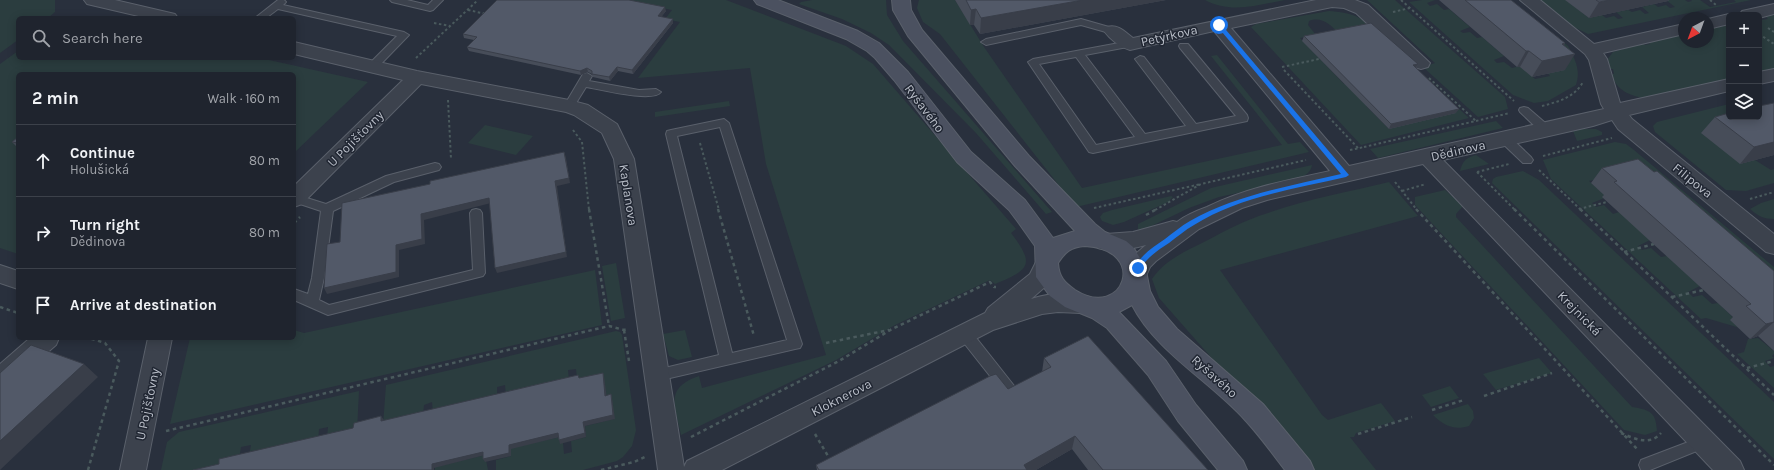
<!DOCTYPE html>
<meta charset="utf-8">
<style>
:root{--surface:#1f242e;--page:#2c303a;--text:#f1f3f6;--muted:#a1a4aa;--line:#3c414a}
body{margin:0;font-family:Karla,sans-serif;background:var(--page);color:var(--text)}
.controls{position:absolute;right:12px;top:12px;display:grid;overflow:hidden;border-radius:6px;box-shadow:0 2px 10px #0003}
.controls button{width:36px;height:36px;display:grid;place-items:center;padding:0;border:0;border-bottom:1px solid var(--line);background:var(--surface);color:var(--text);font:20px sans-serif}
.compass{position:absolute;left:1678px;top:12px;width:36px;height:36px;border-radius:50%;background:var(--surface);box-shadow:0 2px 10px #0003;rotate:221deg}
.stop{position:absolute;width:12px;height:12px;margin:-9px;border:3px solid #1a73e8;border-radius:50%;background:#fff}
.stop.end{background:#1a73e8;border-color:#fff;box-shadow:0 1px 4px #0008}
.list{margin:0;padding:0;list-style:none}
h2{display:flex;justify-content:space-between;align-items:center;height:52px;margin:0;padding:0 16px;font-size:17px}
h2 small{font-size:13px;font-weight:400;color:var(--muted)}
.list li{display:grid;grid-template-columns:26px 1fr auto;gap:12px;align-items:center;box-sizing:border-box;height:72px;padding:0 16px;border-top:1px solid var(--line)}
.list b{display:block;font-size:15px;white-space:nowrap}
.list p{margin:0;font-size:13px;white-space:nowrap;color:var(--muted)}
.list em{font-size:13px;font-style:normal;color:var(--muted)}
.icon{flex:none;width:22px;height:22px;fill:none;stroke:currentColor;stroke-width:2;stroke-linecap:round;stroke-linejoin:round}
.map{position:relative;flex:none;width:1774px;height:470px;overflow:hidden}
.search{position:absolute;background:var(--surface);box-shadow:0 2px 10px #0003;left:16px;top:16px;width:280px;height:44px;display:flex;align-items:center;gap:10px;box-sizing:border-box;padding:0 14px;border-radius:6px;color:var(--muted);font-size:15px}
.panel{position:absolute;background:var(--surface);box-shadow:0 2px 10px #0003;left:16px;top:72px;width:280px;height:268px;border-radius:6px}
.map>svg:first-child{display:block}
.green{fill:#2b3d3f;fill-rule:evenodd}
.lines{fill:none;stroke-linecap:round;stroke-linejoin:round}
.service-casing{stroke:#5a606b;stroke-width:2}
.minor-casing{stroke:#5a606b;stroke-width:2}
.secondary-casing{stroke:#5a606b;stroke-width:2}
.path-far1{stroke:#4a5a5d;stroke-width:2;stroke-dasharray:2.5 2.5;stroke-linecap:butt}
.path{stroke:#4a5a5d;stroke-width:2.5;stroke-dasharray:3.5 3.5;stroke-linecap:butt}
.service{fill:#3c424d;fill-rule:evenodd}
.minor{fill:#3c424d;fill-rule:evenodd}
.secondary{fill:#4b5160;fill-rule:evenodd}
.wall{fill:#474d59}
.shaded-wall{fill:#393e49}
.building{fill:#525968;stroke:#393e49}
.route{fill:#1a73e8}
.labels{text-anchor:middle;stroke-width:3;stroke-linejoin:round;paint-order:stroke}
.street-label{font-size:13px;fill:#b9bec8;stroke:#212733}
</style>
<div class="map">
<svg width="1774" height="470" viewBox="0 0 1774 470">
<rect width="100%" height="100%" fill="#29303d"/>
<path class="green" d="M0,0H55V12L48,18H18V40L0,53Z
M621,0H726L846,46L873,64L1016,229L1011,233C1036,265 1029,270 995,284L990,280L895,325L836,360L681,435C675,406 664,388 699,376L702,388L826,355L766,164L750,68L638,78L680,22L665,19L672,10Z
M812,0H886L887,15L903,41L1052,212L1046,214L976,133L889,45L871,33L842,19L799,4L801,2Z
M919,0H955L984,47L1082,188L1282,145L1211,56L1217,55L1288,144L1300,142L1309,152L1076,207L940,34L923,22L917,8Z
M1205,0H1285C1257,5 1231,14 1205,0Z
M1367,0H1395L1505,97L1508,109L1478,117L1423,67L1435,63Z
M1422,0H1435L1427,3L1430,6L1437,4L1444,10L1449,9L1470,27L1460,31L1463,33L1470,32L1477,38L1482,37L1504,56L1494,60L1497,63L1504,62L1512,68L1520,66L1535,79L1550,76L1489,0H1511L1568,46C1575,59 1581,70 1576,85L1548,101L1534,103L1513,95L1409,2Z
M1540,0H1566L1589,18L1602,15L1606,18L1614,16L1618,19L1623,18L1616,12L1628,10L1632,12L1640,10L1645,14L1649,13L1642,7L1654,4L1658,7L1666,5L1670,8L1675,7L1666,0H1685L1688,2L1692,1L1691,0H1700L1710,7L1736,2L1734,0H1751L1588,34L1572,26Z
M1329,11C1349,13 1357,14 1372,27L1339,33C1330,25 1322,16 1309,21L1308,25L1316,35L1300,38L1344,84L1416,69L1469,118L1361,145L1251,27L1256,24ZM1385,101L1389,129L1366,106Z
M1774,15V70L1759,73V18L1762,20L1768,19L1766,17Z
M1729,25V80L1706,86L1704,84L1698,85L1700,87L1651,96L1647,99C1629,95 1618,92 1611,74H1614L1613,69H1610L1607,60L1613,52L1643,43L1645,45L1650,44L1649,42L1684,34V42H1708V29Z
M18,51V58H260L368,82L294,153V74H18V254L0,248V64Z
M729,101L730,106L655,117V112Z
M1729,104V117L1755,160L1771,170L1774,169V183L1746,191L1726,190L1655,132L1653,126L1657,122Z
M1496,121L1503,128L1378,158L1370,149Z
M485,125L533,136L516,155L468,143Z
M1582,129H1596L1602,132V135L1577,141L1573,131Z
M1615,142L1626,144L1634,150L1774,267V274L1606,177L1589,181L1607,197L1592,203L1596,207L1604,205L1613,214L1619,212L1650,240L1638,246L1642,250L1651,248L1661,257L1667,256L1700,286L1688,292L1693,297L1702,295L1712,304L1718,303L1739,323L1740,328L1706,318L1701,319L1551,179L1543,160Z
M1476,155L1489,164L1460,171C1463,160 1466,158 1476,155Z
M1312,165C1311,173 1304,176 1297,180L1219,197L1189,208L1141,231L1138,229V224L1211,188Z
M1523,171L1539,180L1774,402V459L1492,183L1493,179L1496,177Z
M1389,182L1418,216L1220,270L1322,415L1328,420L1381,403L1395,421L1356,433L1354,437H1350L1376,470H1310L1159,298L1152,279C1165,260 1184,252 1204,242C1225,231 1245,220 1268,213C1307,199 1349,192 1389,182Z
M1445,190L1463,206L1456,214V217L1632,407C1650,410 1656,412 1657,431L1645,435L1624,430L1415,205V197Z
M1171,196L1173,197L1168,202L1124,222L1113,225L1102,221L1100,217L1103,213L1112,210Z
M1774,199V219C1764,219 1758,216 1750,209L1761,203Z
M616,263L625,318L611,321L602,266Z
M595,270L602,325L170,424L190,338H294V330L304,333Z
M685,330L692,357L678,360L669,356L663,334Z
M616,331L620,332L622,335L636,430L632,446L623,457L617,461L583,470H496V460L511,456V448L560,437L563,443L564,454L572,452L571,441L586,437L585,426L614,419L607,399L577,379L576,369L568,370L569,381L506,396L505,385L497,387V398L433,413L432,402L424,405L423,415L383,425L386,385Z
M1758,338L1774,351V354L1772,356L1774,358L1765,361L1770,367L1774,366V388L1737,354L1744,352L1748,339Z
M1539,358L1552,373L1496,390L1483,374Z
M1450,386L1459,398L1431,407L1422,395Z
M359,391L357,431L327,438L328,427L319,429L318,441L249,457L251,445L241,447L239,459L211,470H161L167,442L179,432Z
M1468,404L1473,411L1474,418L1469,426C1454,431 1443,425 1433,415Z
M485,455L488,470H435V467Z"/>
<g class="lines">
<defs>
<path id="service" d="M278,0H284L286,2L283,5L404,32L409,35L377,68H369L368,66L369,64L397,36L278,9L266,18H255Z
M390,0H407L428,5L433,0H443L433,10L430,11L392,2Z
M1081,19L1116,29L1118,31L1113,34L1081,25L986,45L981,42L986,39Z
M1130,41L1133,42L1135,44L1133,46L1085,55L1145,134L1186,126L1135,59L1140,56L1144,57L1196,124L1236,116L1180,48L1179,46L1180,44H1188L1247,115L1248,118L1247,121L1093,153L1089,152L1028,62L1033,59ZM1076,57L1135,137L1096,145L1039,64Z
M587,73L592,76L589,81L639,90L656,89L661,92C653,103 599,89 586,87L573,108H565L564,106L583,74Z
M1524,107L1528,108L1550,127L1551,130L1550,133H1542L1520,112L1519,110L1520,108Z
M724,119L729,123L802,344L800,348L795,349L657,381L652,379L650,375L652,371L719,355L666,134L667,131L671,130ZM720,127L787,340L732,353L677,136Z
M1505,135L1509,136L1531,157L1533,160L1531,163H1523L1501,142L1500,139L1501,136Z
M435,163L439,164L441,167L439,170L394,182L333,211L324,278L319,300L329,305L473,270L470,213L472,210L476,209L480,210L482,213L485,273L483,276L328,315L294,300V289L308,294L312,278L321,211L294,202V194L326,204L386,176Z
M965,329L970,330L1015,387L1017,391L1015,395L1010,397L1005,395L960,338L958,334L960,330Z
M1704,436L1709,438L1711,442L1709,446L1650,470H1641L1639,465L1641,460Z"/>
<path id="minor" d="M84,0H115L175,14L178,18H147L87,4Z
M1316,0H1355L1368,5L1430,63L1428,67L1421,69L1414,67L1356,13L1344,8L1332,7L1231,28L1349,166L1604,109L1601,104L1589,60L1585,54L1520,0H1540L1594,44L1684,24V34L1603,53L1607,59L1620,103L1729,79V91L1629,115L1632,119L1774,234V254L1766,252L1618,129L1612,120L1593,126L1443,160L1740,461L1744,470H1713L1423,164L1267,200L1242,208L1199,229L1156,261L1150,267L1144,280L1136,283L1128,280L1125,274L1132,257L1146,245C1131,249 1113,253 1098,248L1095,242L1098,236L1106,234L1133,232L1173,221L1177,222C1186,215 1196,211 1207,207C1246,188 1288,180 1330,171L1214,31L1130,50C1120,47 1110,39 1104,31L1107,27C1118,24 1124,31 1133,38Z
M1774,4V14L1759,18V15H1739L1742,11Z
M1729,14L1734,15H1729V24L1708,29V19Z
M294,42L417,71L569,100L588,105L617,124L634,159L684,467L687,461L985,313L988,308L1030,274L1039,256L1047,253L1055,256L1058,262L1046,286L1031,299C1049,293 1070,291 1089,297L1093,304L1089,311L1081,313L1058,312L1042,314L993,330L722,470H658L614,159L602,133L574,115L566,112L421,84L302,204L294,207V186L403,80L294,54Z
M1774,69V81L1759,84V72Z
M0,265L18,271V289L0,283Z
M30,338H59L56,345L9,386L0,389V364Z
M148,338H172L146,470H120Z"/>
<path id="secondary" d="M754,0H778L858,31L879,43L908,72L971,152L1025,200L1053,238L1075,231L1015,166L908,36L893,10L892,0H910L911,10L922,30L1029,156L1095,224L1105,232L1126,241L1133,247L1145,266L1150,291L1158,307L1177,329L1263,404L1310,461L1314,470H1285C1272,453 1259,435 1245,420C1210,381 1156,352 1132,305L1119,312L1166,361L1196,405L1243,461L1247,470H1218L1178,421L1148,375L1107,328L1092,318L1065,307L1050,296L1036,277L1035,246L1018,222L1009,210L957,162L894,80L875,58L867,51L846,39L757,4ZM1085,246C1149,249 1124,321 1075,290C1064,282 1059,277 1058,263C1065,252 1071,247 1085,246Z"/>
</defs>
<use href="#service" class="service-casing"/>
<use href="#minor" class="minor-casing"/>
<use href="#secondary" class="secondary-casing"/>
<path class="path-far1" d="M1401,0L1514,101
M1710,0L1716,5
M468,10L486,14
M1393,12L1410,8
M434,23L450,26
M1768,28L1774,32
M1759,34L1774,44
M416,58L478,0
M1282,67L1319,59
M1284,70L1358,148
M1429,78L1476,121
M448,100L451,159
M1542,106C1558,102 1575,97 1583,82
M573,130L582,142L589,210
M700,143L719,210
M1364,147L1510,113
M1350,150L1364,147
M1543,156L1612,138
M1539,170L1581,210
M1477,172L1515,210
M1477,172L1509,164
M1395,182L1417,210
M1402,191L1426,184
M1750,199L1774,192
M1094,208L1201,184
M1579,209L1607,202
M1155,210L1201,184L1306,160"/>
<path class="path" d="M589,209L609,326
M718,209L754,336
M1416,209L1637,449
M1514,209L1774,465
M1580,209L1774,395
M1146,215L1157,209
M294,223L300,217
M1624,252L1654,244
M1672,297L1704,290
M0,307L18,313
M624,330L629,361
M826,343L889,330
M1747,368L1774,361
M1484,396L1552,373
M1432,410L1464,400
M166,431L609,326L624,330L628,329
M1621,433C1635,439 1650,446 1661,433
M815,434L831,461
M1358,434L1412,417
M691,437L839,361L892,329L990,282L994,287H996
M88,470L119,361L105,343L89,338
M601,470L634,462L645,457"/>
<use href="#service" class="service"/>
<use href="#minor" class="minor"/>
<use href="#secondary" class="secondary"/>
</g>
<path class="wall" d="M955,0H1166L980,34L974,25H970Z
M1439,0H1511L1565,43L1564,45L1565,70L1532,77L1520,67H1517Z
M1565,0H1669L1668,1L1589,18Z
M666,11L661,17L673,19V23L633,74L618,71L610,81L593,77L592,74L588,72L581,75L469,51L467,47L474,40L464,38L463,34Z
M1304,36L1418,64L1416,68L1456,113L1389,129L1302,41Z
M1774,103V155L1740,164L1701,133L1715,117Z
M18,137V148L12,142Z
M1602,168L1654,172L1774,271V351L1758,336L1750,339L1730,320L1733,317L1602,197L1604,195L1591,183Z
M1044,358L1208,470H1088L1072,449L1036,470H817L816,465L1008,389L1042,372Z"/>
<path class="shaded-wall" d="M1083,0H1166L980,34L981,18Z
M1610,0H1669L1668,1L1589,18L1599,2Z
M665,7L666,11L659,20L658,16Z
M976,9L974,25H970L971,10Z
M673,19V23L633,74L632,70Z
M1565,43L1555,58L1575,54L1565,70L1532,77L1542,61L1562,44Z
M1526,51H1529L1520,67H1517Z
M1418,64L1415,69L1413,65Z
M617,67L618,71L610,81L609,77Z
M587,68L588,72L581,75L580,71Z
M1459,109L1456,113L1389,129L1391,124Z
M1774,142V155L1740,164L1754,147Z
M564,152L566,158L570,183L557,186L567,257L497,273L495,268L555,181Z
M489,198L491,203L424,220L425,244L399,250V277L327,294L324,288L396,245L421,214Z
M1774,322L1758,336L1750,339L1766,324Z
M84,364L98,377L0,470V441Z
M603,373L604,376L607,399L605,396Z
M611,394L612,398L615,419L585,426L586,437L560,444L559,440L583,422Z
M381,416L384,420L383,425L381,421Z
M558,433L560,437L511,449V456L485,462L483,459L509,445Z
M1075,436L1072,449L1036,470H1023L1024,465Z
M483,452L485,455L434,468V470H432V464Z"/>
<path class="building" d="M497,0H629L665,7L658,16L673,19L632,70L617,67L609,77L592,74V71L587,68L580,71L467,47L477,37L463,34Z
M966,0H1083L981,18L976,9L971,10Z
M1465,0H1511L1565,43L1562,44L1575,54L1542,61L1529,51H1526Z
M1596,0H1610L1599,2Z
M1371,23L1418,64L1413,65L1459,109L1391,124L1304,36Z
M1774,103V142L1754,147L1715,117L1729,113V117H1759V106Z
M18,137V143L12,142Z
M564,152L569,178L555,181L566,252L495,268L489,198L421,214L422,239L396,245V272L324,288L327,244L340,242L342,203L430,184V181Z
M1638,159L1654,172L1657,171L1774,271V322L1766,324L1746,306L1751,304L1614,182L1617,181L1602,168Z
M1088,336L1208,470H1103L1075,436L1024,465L1027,470H819L816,465L990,376L996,374L1008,389L1051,367L1044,358Z
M31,345L84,364L0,441V373Z
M603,373L605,396L611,394L613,415L583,422L585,433L559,440L558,433L509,445V453L483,459V452L432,464V470H193L219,464V459L353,428L354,423L381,416V421L578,375L579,378Z"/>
<path class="route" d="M1217,24H1221L1349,175L1346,177C1294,189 1239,197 1194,225C1185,230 1177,237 1169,243C1158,250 1146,258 1140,270H1135L1134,268C1141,255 1153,247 1165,239C1173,233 1181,226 1190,221C1236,195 1290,186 1341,174L1217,26Z"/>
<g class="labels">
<g class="street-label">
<text transform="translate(1169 35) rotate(-13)" y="5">Petýrkova</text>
<text transform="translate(925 108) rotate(53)" y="5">Ryšavého</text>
<text transform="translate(355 138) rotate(-45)" y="5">U Pojišťovny</text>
<text transform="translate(1458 150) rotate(-13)" y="5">Dědinova</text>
<text transform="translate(1693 180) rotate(39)" y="5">Filipova</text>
<text transform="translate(629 195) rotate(81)" y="5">Kaplanova</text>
<text transform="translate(1580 313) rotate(46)" y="5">Krejnická</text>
<text transform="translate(1215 376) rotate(42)" y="5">Ryšavého</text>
<text transform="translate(841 397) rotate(-27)" y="5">Kloknerova</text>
<text transform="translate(147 404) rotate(-78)" y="5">U Pojišťovny</text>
</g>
</g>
</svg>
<div class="controls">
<button>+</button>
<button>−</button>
<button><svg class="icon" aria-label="layers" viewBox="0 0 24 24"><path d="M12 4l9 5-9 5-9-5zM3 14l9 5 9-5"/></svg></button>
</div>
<svg class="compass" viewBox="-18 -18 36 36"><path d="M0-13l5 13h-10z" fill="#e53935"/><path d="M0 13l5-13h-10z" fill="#a1a4aa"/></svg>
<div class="stop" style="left:1219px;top:25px"></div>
<div class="stop end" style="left:1138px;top:268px"></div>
<div class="search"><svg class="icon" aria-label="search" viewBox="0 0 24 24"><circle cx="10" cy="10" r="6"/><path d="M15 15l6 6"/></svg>Search here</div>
<section class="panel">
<h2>2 min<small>Walk · 160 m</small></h2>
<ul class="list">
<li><svg class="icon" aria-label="ahead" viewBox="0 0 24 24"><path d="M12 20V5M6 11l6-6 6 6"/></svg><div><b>Continue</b><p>Holušická</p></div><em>80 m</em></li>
<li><svg class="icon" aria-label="right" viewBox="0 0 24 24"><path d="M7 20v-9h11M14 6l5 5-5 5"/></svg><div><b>Turn right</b><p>Dědinova</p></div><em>80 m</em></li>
<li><svg class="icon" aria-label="arrive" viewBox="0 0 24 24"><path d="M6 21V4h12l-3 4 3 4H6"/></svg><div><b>Arrive at destination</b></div></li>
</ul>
</section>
</div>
